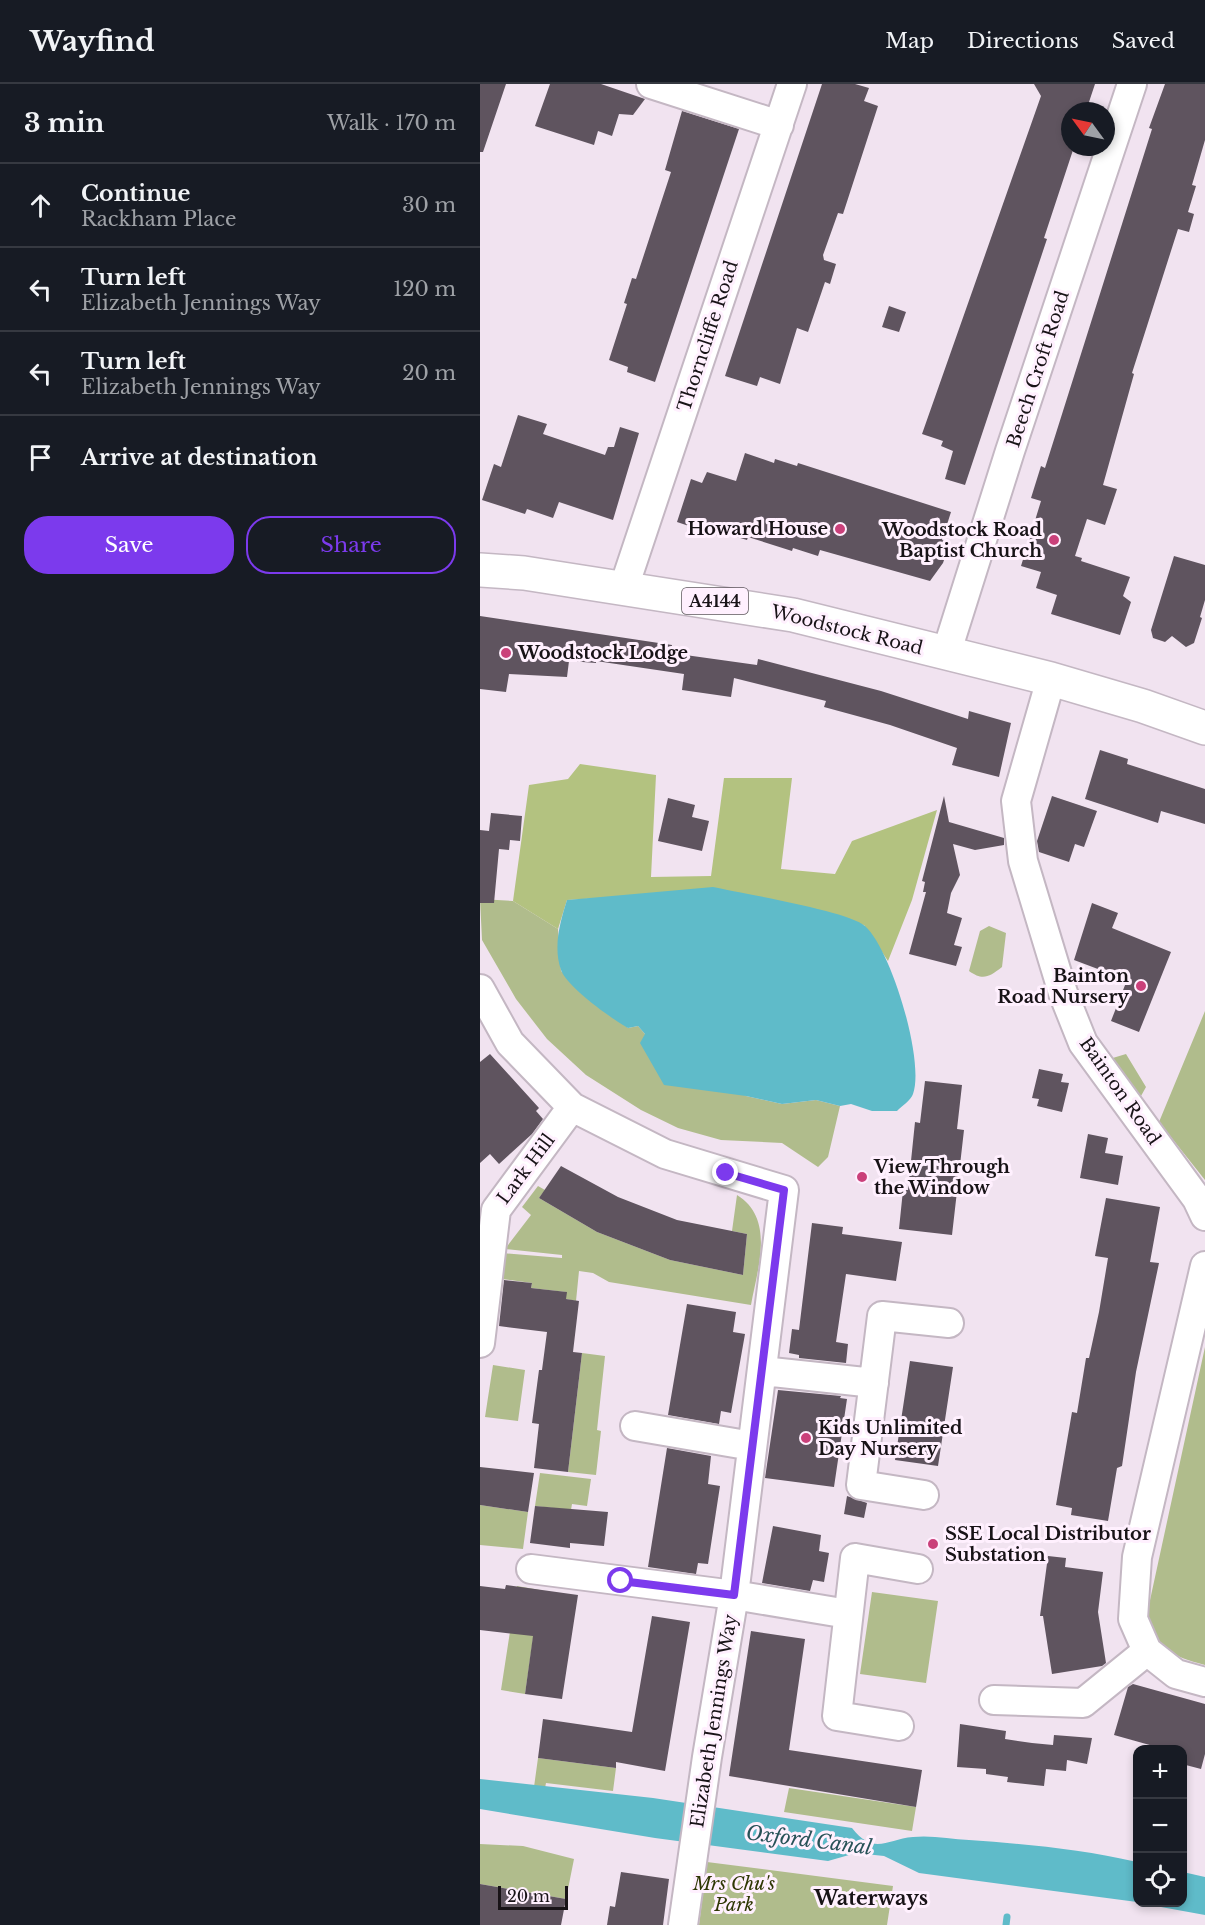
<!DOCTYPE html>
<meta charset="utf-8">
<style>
:root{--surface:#171b24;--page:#20242c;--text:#f1f3f6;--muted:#9ea1a6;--line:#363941;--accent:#7c3aed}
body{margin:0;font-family:"Libre Baskerville",serif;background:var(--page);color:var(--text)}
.controls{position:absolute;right:18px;bottom:18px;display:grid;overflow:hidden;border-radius:12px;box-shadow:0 3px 9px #0003}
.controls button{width:54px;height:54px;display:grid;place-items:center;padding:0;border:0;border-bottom:2px solid var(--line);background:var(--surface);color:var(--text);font:30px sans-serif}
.compass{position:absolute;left:581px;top:18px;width:54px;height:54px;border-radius:50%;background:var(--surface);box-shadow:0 3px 9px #0003;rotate:303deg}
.scale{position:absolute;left:18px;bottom:15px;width:70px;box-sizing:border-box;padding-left:6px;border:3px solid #181317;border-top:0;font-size:16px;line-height:21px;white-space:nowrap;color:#181317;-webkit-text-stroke:4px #fff0fe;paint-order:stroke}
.stop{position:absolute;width:18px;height:18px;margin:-14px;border:4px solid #7c3aed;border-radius:50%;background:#fff}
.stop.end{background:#7c3aed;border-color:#fff;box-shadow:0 2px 6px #0008}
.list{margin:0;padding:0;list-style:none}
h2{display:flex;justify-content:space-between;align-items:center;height:78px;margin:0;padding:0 24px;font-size:26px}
h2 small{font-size:20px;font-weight:400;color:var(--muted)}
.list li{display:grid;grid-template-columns:39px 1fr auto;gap:18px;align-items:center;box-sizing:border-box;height:84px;padding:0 24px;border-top:2px solid var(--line)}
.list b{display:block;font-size:22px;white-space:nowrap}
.list p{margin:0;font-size:20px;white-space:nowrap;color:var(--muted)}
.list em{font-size:20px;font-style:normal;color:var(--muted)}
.actions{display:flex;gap:12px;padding:18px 24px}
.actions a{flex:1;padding:14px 0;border:2px solid var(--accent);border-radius:24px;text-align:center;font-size:21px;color:var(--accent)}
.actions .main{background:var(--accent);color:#fff}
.icon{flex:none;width:33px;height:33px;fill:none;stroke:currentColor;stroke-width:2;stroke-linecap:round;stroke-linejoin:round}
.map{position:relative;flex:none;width:725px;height:1841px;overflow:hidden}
header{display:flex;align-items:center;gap:36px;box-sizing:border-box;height:84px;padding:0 30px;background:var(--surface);border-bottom:2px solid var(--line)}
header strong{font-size:28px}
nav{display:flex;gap:33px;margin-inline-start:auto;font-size:21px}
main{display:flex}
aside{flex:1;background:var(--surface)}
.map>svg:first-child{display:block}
.green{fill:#b0bc8c}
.forest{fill:#b3c280}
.water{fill:#5fbbc9}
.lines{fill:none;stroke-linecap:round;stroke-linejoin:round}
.stream{stroke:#5fbbc9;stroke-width:7}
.building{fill:#5f545f}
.street-casing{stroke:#c4b7c3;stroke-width:32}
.primary-casing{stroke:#c4b7c3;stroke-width:36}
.street{stroke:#fff;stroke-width:28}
.primary{stroke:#fff;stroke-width:33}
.route{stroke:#7c3aed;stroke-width:8}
.poi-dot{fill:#ca407a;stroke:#fff0fe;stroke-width:2}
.labels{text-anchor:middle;stroke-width:6;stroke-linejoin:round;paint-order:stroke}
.shield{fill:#fff0fe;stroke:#5d555c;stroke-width:1.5}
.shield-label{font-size:16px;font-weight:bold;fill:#181317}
.street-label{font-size:18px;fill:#181317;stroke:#fff0fe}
.poi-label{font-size:18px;font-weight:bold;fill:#181317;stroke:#fff0fe;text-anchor:start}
.park-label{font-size:18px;font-style:italic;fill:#2e3703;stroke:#fff0fe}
.water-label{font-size:20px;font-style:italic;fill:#285258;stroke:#fff0fe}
.neighbourhood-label{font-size:20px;font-weight:bold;fill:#181317;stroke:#fff0fe}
</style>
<header>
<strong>Wayfind</strong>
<nav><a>Map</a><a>Directions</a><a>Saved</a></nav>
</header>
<main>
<aside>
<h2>3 min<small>Walk · 170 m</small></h2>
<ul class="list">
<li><svg class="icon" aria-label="ahead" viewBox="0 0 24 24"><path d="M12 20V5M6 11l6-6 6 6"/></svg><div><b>Continue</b><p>Rackham Place</p></div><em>30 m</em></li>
<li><svg class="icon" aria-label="left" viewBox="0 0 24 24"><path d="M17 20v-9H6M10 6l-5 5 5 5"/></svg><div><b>Turn left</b><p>Elizabeth Jennings Way</p></div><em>120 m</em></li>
<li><svg class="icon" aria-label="left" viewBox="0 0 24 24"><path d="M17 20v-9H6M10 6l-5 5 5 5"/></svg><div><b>Turn left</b><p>Elizabeth Jennings Way</p></div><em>20 m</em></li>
<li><svg class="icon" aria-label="arrive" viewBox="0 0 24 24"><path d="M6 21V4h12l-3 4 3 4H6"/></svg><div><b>Arrive at destination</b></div></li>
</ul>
<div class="actions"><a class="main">Save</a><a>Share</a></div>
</aside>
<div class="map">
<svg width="725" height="1841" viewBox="0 0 725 1841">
<rect width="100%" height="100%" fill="#f1e3f0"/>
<path class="green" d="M0,815L33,817L78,845L81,887L148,944L158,942L165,950L266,1012L302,1020L336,1016L360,1022L348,1073L338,1083L302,1059L241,1056L198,1044L161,1026L106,991L67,955L36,915L2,856Z
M509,842L526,849L522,883C509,893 503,897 489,887L500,847Z
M725,927V1096L679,1038Z
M646,970L666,1003L661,1012L653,1014L626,976Z
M58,1102L65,1106L59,1114L117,1148L190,1176L263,1191L267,1150L252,1147L257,1111C296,1135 277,1186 271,1221L129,1198L113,1189L99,1187L96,1217L86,1215V1208L51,1204L52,1199L22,1195V1169L82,1174V1171L25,1165L51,1131L42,1123Z
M725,1263V1581C692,1572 675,1565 667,1530Z
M102,1269L125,1272L117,1346L121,1347L116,1391L88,1388Z
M13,1281L45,1286L38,1337L5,1333Z
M60,1389L111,1395L107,1422L92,1420L91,1426L55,1422Z
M0,1421L48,1428L43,1465L0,1461Z
M37,1502L60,1506L45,1610L21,1606Z
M392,1508L458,1517L446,1599L380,1590Z
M58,1674L136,1684L133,1707L66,1699L65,1704L54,1703Z
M309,1704L436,1723L432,1747L304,1728Z
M0,1760L43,1762L94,1775L86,1815L0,1800Z
M227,1778L413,1802L407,1841H219Z"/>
<path class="forest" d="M100,680L176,691L171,793L231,792L244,694H312L301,785L355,790L372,757L457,726L432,816L408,877L384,841L154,812L87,816L78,845L33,817L49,701L88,695Z"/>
<path class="water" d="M233,803C260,809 369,827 385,842C411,865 445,977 433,1010C431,1016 422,1022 417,1027H392L371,1020L360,1022L336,1016L302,1020L266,1012L184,1001L160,959L165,950L158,942L148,944C132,935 87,903 81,886C73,863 80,838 87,816Z
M0,1695L173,1714L372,1744C394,1772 407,1755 433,1753C451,1751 471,1755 489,1756C546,1760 601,1765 657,1778V1818L439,1789L404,1772L376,1769L348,1777L175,1754L0,1725Z
M703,1788L725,1793V1831L659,1819L702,1818Z"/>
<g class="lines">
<path class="stream" d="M526,1841L527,1833"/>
</g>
<path class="building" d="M0,0H26L3,68H0Z
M70,0H121L165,15L153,31L139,30L132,52L118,47L114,61L55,42Z
M342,0H375L389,4L384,17L398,22L363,130L358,129L343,171L344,176L356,180L350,200L345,198L328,248L317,244L300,300L280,293L277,302L245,292Z
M554,0H615L606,27H590V63H594L564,154L567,155L485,401L465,395L473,367L461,362L463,357L442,350L561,12Z
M685,0H725V56L712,101L716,102L708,128L714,130L709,148L698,145L652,289L654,290L623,401L637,405L625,441L607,435L595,472L602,474L601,477L650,493L643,512L651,518L640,551L571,530L577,511L556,504L561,488L541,482L561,417L551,414L561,382L565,384L672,45L669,44Z
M202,27L259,45L175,298L147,288L148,283L129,276L147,220L144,219L152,194L156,195L191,88L185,86Z
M409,222L426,228L419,248L402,243Z
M38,331L67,340L63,350L125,371L128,363H134L140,343L159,349L133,436L79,418L73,434L47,425L45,430L2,416L14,380L21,383Z
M265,369L294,379L295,375L317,382L318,379L471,428L462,456L470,458L463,479L450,497L340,466L338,472L313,464L312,467L268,453L267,456L240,448L239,452L197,438L211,395L222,399L227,388L256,397Z
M694,472L725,481V516L720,533L722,534L714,559L706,563L692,552L685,558L673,554L671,546Z
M0,532L192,561L191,569L277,581L278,575L401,607L488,635L489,627L531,639L519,693L472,681L477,664L410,641L344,623L346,617L254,594L251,613L202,606L204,590L116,577V579L89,577L87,593L29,590L26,608L0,605Z
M620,666L648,675L647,680L725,705V740L681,727L678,739L605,715Z
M464,712L469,738L524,754V761L495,766L473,760L480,791L471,809L467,829L482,834L474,861L482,863L476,882L429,870L446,808H443L445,798L442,797Z
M572,712L617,727L604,763L595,760L589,778L559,768L557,757Z
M188,714L215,721L212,733L229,737L222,767L178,757Z
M11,729L42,732L40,757L30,756L29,766L19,765L14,819H0V746L9,747Z
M612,819L638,829L632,844L691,868L659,948L631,937L647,896L594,876Z
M10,970L59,1024L56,1027L63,1035L52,1050L19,1080L10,1070L0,1079V978Z
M559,985L583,990L581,998L589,999L582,1028L557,1022L559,1015L552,1014Z
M445,997L482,1001L477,1045L484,1046L472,1151L419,1145L423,1106H428L435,1038L440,1039Z
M608,1050L628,1054L625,1069L643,1072L638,1101L600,1094Z
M81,1082L138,1113L197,1136L267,1150L263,1191L190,1176L117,1148L59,1114Z
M626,1114L680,1123L670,1178L679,1179L656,1288L642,1382L637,1384L628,1437L591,1431L592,1424L576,1421L592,1328L597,1329L606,1274H609L619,1228L628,1174L615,1172Z
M332,1139L363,1143L362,1150L422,1158L416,1197L366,1190L356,1258L368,1260L366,1279L319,1274V1271L309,1269L312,1245L319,1246Z
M24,1196L52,1199L51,1204L87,1208L86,1215L99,1217L93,1268L102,1269L88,1388L54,1384L59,1340L52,1339L59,1286H62L67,1248L19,1242Z
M207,1220L256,1228L253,1248L265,1250L251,1329L241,1327L239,1340L188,1331Z
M430,1277L473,1283L458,1382L415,1376Z
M298,1306L361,1312L360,1314L367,1315L354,1403L285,1394Z
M187,1364L231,1372L228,1400L240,1402L228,1480L218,1479L216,1490L168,1483Z
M0,1383L54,1389L48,1428L0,1421Z
M367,1412L387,1419L384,1434L364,1430Z
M55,1422L128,1428L124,1462L90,1459V1464L50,1459Z
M293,1442L341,1451L339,1467L349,1469L344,1498L333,1496L330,1507L282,1499Z
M568,1472L586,1474L585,1483L623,1488L618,1528L626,1579L622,1582L572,1590L563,1532H560Z
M26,1501L98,1511L82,1615L45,1610L53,1552L0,1546V1502L25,1505Z
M172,1532L210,1538L185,1687L136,1678V1684L58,1674L63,1635L152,1648Z
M271,1547L325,1555L309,1666L442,1686L436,1723L249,1692Z
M653,1600L725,1620V1670L721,1685L702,1680V1665H684L634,1651L648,1603Z
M480,1640L526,1647L525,1655L552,1659L573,1661L574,1651L612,1654L607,1680L587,1676L586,1687L566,1685L564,1702L527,1698L528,1693L506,1690V1685L477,1683Z
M141,1788L189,1795L183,1841H127L130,1822L135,1823Z
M0,1800L86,1815L81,1841H0Z"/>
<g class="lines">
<defs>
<path id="street" d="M171,0L299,41
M144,503L312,0
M466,570L530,367L652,0
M571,595L536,717L543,777L583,909L603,959L717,1115L725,1132
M0,905L30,959L92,1023L185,1070L304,1106L254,1511L227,1673L203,1841
M725,1182L657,1473L653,1535L667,1567L696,1590L725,1598
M0,1259L16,1126L92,1023
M282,1287L394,1299
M155,1342L272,1362
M444,1411L381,1401L402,1232L469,1239
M51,1485L254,1511L368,1530
M514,1616L603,1619L667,1567
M419,1642L357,1632L375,1474L438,1485"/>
<path id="primary" d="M0,486L44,489L313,531L571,595L663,622L725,644"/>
</defs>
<use href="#street" class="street-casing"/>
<use href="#primary" class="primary-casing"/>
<use href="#street" class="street"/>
<use href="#primary" class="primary"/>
</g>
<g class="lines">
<path class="route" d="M141,1497L254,1511L304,1106L246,1089"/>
</g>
<g class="poi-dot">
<circle cx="360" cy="445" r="6"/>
<circle cx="574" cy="456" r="6"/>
<circle cx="26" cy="569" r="6"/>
<circle cx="661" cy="902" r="6"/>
<circle cx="382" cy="1093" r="6"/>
<circle cx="326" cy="1354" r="6"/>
<circle cx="453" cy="1460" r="6"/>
</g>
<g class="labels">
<rect class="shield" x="202" y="504" width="66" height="26" rx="4.5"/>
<g class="shield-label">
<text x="235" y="523">A4144</text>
</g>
<g class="street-label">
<text transform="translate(228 252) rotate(-72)" y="6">Thorncliffe Road</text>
<text transform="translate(558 285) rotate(-72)" y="6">Beech Croft Road</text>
<text transform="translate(367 546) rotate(14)" y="6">Woodstock Road</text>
<text transform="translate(640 1007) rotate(55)" y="6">Bainton Road</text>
<text transform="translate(46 1085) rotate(-53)" y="6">Lark Hill</text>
<text transform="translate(234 1637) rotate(-81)" y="6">Elizabeth Jennings Way</text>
</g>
<g class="poi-label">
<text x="348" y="451" text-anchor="end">Howard House</text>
<text x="562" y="452" text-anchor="end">Woodstock Road<tspan x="562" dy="21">Baptist Church</tspan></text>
<text x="38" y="575">Woodstock Lodge</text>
<text x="649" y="898" text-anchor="end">Bainton<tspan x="649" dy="21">Road Nursery</tspan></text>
<text x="394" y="1089">View Through<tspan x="394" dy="21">the Window</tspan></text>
<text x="338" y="1350">Kids Unlimited<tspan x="338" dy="21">Day Nursery</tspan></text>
<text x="465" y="1456">SSE Local Distributor<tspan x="465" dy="21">Substation</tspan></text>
</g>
<g class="park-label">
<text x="254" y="1806">Mrs Chu's<tspan x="254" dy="21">Park</tspan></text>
</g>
<g class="water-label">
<text transform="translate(329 1756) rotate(7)" y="7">Oxford Canal</text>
</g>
<g class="neighbourhood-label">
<text x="391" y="1821">Waterways</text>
</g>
</g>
</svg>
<div class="controls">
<button>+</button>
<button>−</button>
<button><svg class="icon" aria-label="locate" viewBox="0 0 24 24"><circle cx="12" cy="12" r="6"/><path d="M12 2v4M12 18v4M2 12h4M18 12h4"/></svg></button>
</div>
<svg class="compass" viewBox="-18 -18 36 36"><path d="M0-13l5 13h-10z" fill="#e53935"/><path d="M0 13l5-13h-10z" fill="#9ea1a6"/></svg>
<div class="scale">20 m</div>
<div class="stop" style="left:141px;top:1497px"></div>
<div class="stop end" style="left:246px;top:1089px"></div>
</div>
</main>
